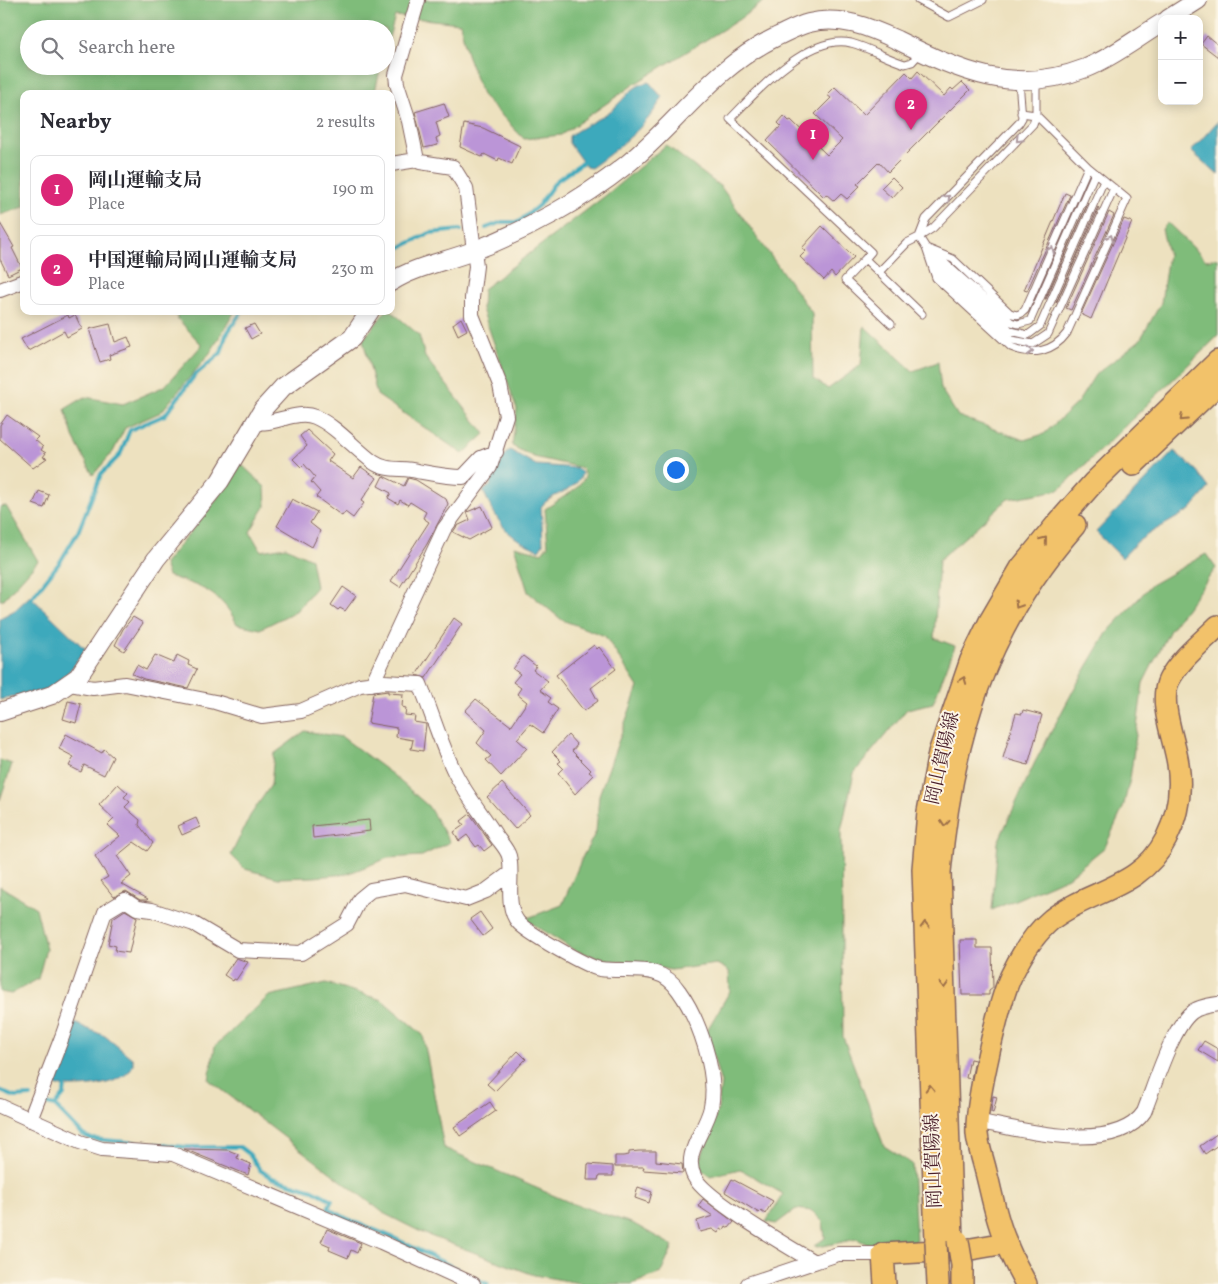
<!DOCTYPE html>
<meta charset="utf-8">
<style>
:root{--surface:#fff;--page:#f2f2f3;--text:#2b2b33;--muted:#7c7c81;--line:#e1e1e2;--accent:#db2777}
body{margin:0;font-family:Vollkorn,"Noto Serif JP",serif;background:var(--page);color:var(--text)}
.controls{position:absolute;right:15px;top:15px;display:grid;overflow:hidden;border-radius:10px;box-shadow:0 2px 12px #0003}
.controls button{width:45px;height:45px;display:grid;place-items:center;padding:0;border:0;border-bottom:1px solid var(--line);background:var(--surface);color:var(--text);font:25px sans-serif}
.you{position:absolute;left:675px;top:469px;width:18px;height:18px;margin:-12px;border:4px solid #fff;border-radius:50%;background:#1a73e8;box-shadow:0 0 0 8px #1a73e833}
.badge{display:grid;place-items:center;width:32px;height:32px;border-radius:50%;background:var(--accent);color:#fff;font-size:16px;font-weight:700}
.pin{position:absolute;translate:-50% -41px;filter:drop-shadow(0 1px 2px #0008)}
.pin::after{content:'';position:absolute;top:26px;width:18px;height:15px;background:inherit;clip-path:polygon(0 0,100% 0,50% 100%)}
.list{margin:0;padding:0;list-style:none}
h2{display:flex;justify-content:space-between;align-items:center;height:65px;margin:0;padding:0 20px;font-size:21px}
h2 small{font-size:16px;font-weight:400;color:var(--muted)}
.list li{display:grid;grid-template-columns:32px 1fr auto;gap:15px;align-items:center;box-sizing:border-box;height:70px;margin:0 10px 10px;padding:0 10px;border:1px solid var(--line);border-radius:10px}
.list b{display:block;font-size:19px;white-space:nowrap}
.list p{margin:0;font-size:16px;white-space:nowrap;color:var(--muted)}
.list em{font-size:16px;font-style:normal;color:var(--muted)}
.icon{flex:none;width:28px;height:28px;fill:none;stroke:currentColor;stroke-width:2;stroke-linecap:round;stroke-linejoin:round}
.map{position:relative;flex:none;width:1218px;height:1284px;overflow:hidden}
.search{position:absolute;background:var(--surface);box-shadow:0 2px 12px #0003;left:20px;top:20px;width:375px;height:55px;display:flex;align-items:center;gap:12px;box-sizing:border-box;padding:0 18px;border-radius:28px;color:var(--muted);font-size:19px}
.panel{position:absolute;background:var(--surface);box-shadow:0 2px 12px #0003;left:20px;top:90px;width:375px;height:225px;border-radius:10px}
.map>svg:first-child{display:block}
.forest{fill:#7fbc7a;stroke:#646e52}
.water{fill:#3ca9bc;stroke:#436474}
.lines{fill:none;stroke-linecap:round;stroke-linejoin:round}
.stream{stroke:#3ca9bc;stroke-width:4}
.building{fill:#bb95d7}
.service-casing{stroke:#83635f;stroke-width:9}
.minor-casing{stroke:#83635f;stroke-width:16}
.tertiary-casing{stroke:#83635f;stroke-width:20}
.primary-casing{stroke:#83635f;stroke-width:24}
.service{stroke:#fff;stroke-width:7}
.minor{stroke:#fff;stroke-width:14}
.tertiary{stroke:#fff;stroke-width:18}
.primary{stroke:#f2c26a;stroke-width:21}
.primary-bridge-casing{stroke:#83635f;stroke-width:24;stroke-linecap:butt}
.primary-bridge{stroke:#f2c26a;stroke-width:21}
.oneway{stroke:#ae9aa0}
.oneway2{stroke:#9e704a}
.labels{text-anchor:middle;stroke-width:4;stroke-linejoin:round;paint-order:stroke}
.street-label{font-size:19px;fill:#4a1f2b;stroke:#fcf5e5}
</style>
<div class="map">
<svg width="1218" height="1284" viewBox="0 0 1218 1284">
<rect width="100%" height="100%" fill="#fcf5e5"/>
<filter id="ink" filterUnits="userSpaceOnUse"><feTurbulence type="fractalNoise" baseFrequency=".02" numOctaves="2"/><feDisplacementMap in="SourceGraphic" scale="10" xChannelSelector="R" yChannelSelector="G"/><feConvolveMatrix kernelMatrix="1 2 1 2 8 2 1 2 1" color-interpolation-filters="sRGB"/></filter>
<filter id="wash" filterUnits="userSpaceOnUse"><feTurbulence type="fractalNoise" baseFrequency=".0096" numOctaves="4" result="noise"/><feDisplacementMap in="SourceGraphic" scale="20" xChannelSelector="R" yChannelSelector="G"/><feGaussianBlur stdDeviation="1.12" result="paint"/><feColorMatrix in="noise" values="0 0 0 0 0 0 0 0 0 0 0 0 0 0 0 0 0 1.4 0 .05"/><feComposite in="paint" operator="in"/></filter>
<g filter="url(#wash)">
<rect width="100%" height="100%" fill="#ede1bf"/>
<path class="forest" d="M0,0H766L738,20L633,85L561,135L524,139L482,95L467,54L460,23L395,16L386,48V29H29V66H381L375,91L370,94H24V207L0,215Z
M666,145L721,187L812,313L813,378L828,389L861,365L864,326L913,371L938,362L941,389L958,416L1024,440L1044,434L1078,402L1095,375L1140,340L1161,303L1168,254L1162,229L1168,223L1206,260L1218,258V336L1059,490L1008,499L939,560L934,638L955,646L933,703L907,709L854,773L841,831L843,1037L884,1146L912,1164L916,1242L867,1244L857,1239L818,1247L814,1246L825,1238L823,1222L812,1211L796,1209L776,1224L766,1222L783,1194L740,1169L710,1176L698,1167L718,1109L721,1083L706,1032L730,991L729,971L717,964L671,970L599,958L574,950L525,919L562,905L583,856L596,832L599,795L638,687L605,636L562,620L528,592L514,546L542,553L548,545L545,509L576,489L585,477L582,468L534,457L512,446L517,409L482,309L483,289L605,196Z
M175,311H235L210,353L161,412L125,428L113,452L93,475L74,439L65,409L85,397L123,404L165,386L202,345L178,319Z
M386,311H391L419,335L425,357L485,434L463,454L377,395L363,340Z
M240,463L265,487L266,505L250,532L261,551L286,547L311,559L316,587L296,611L260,629L237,624C221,592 200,586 168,576L164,564L214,503Z
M6,506L38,561L3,600H0V507Z
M1206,554L1216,568L1170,630L1143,683L1130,779L1123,808L1105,847L1068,877L992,910L998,842L1035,762L1074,689L1107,633L1151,585Z
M305,731L342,737L393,775L428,806L450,842L422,856L388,858L347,874L314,877L278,878L245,869L231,855L250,816L271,785L274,754Z
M0,760L12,764L0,800Z
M0,886L36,908L46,949L38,979L11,994L0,992Z
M326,983L382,1000L423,1035L444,1148L571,1203L634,1224L673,1246L661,1273L632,1284H585L534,1275L425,1234L385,1214L209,1080L215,1046L269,996Z"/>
<path class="water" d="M649,82L662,97C651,123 615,151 591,168L586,167L569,143V136C581,127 594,122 606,114C622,105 629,85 649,82Z
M1218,121V175L1191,151Z
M510,450L536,465L577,468L582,473C577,492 552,492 541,507L543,544L539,550C504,536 499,523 483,491L491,485L490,482L506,453Z
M1174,451L1197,471L1209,488L1190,510L1150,533L1137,542L1122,558L1096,532Z
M30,596L83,647L86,648C77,662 65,680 49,688C35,695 15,694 0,700V618L15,610Z
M72,1022L105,1036L133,1059C137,1087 68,1091 51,1084Z"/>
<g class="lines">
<path class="stream" d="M486,228L502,222H519L539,205L556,181L586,160
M391,239L399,248L430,233L461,230
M29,601L60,562L78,532L101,474L120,455L130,430L165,415L195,375L221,353L226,335L242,311
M0,1091L15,1097L31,1096
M43,1103L55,1106L83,1135L92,1139L187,1147H240L249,1154L260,1170L272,1178L313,1190L332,1200L328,1208L346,1218L392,1237L457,1269
M55,1106L64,1095L65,1083
M474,1278L488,1284"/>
</g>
<g id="blocks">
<path class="building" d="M1207,36L1218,45V57L1201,44Z
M918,71L944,96L951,88L953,90L962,82L970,90L888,172L879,162L857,184L860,186L847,199L841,194L834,201L826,194L824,197L767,141L781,126L778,123L784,116L789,121L791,120L827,155L842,140L815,114L831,98L827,95L835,87L864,115L906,72L912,78Z
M444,103L449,117L436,122L440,136L436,138L438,145L424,148L415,112Z
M464,124L483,128L520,146L512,164L499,158L498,161L484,154L482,157L460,147Z
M892,177L902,187L892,198L881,188Z
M1065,193L1070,195L1027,291L1024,290Z
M1088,203L1046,299H1045Z
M1098,207L1099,208L1056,303Z
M1109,212L1114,215L1071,310L1066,308Z
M1124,219L1132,222L1091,319L1081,314Z
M0,223L14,247L12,248L22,268L8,275L0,259Z
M822,226L854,257L835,277L831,272L824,280L800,257L806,251L802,248Z
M68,315L69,318L75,315L82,329L67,337L64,331L28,351L21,339Z
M461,318L467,330L458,335L453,324Z
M110,324L115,342L128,337L132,347L109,355L110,359L100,362L89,329Z
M254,324L260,334L251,339L245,328Z
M7,415L38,437L35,440L43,447L41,450L46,453L43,457L47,458L33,468L0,439V425Z
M307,430L333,454L328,461L353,478L361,467L377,478L361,501L364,503L353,518L345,512L342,516L316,497L320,492L311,482L315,477L304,464L301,467L293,459L307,446L300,436Z
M383,476L404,486L408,478L416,480L446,499L448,504L427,544L400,587L391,581L429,522L423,518L426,512L410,502L408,505L400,500L398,504L388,498L391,493L378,486Z
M39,491L49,495L44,508L33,504Z
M292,499L317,512L310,523L320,531L312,547L277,526Z
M482,506L492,527L469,540L453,532L457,526L470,520L467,512Z
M343,587L356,596L345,611L340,608L338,610L331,605Z
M133,617L143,623L124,651L115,645L123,629Z
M454,618L462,624L426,678L416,675Z
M594,645L597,649L599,647L616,669L591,688L598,701L584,711L556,675Z
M155,655L174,663L177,655L189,661L188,665L197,669L188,688L144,679L132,674L137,665L146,670Z
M523,656L536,666L533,670L548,681L540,690L551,698L548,702L558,709L543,733L530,724L517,739L527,748L501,776L486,760L491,756L477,743L486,730L465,711L476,699L511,726L527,702L517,694L521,688L513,682L520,674L513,669Z
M388,691V693L403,694L402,707L406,708L405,715L415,716L414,722L426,724L423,751L411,749L413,740L396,737L397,728L368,723L373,693Z
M68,701L81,704L76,723L63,719Z
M1023,710L1042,715L1028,765L1003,758L1016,713L1022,714Z
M66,734L102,753L104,749L113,757L104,775L84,765L81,772L69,766L74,757L59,749Z
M568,735L577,745L572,751L591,770L589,772L593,775L575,794L558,773L563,768L558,763L561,761L552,752Z
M502,783L530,815L515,829L487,797Z
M118,784L128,793L124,797L130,802L125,807L140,820L139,825L153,843L147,851L134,842L117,856L131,876L121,884L148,899L147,900H140L126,891L114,897L101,881L108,877L95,856L120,836L108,825L114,819L99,805Z
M470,814L492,845L484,851L479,845L476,847L467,835L459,841L454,832L464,825L461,821Z
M196,818L200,827L182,835L178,826Z
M369,820L370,831L313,838L312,826Z
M125,910L137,917L129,953L115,951L116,946L108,944L113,918Z
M480,912L492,929L483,936L470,919Z
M960,940H977V948H992L993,988L989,991V995H962Z
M236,958L248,962L236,980L234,979L233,981L224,975Z
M1204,1041L1218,1049V1062L1198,1050Z
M518,1051L526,1059L495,1091L487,1084Z
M970,1059L975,1060L971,1079L966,1078Z
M993,1096L997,1097L993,1113L991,1112Z
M490,1102L496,1111L460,1136L454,1127Z
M1218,1133V1145L1205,1154L1200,1146Z
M184,1149L228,1150L238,1154L237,1158L251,1164L248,1175Z
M639,1151H656V1161L682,1164L683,1173L643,1170L644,1167H615V1156H623L629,1155V1152Z
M588,1164L613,1166V1176H599L598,1180H587Z
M732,1179L773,1201L765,1214L761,1211L759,1213L725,1192Z
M638,1187L652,1192L649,1203L635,1198Z
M703,1199L734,1222L729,1228L726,1226L724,1230L721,1228L718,1233L712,1229L700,1232L697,1221L713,1216L698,1206Z
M327,1229L361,1243L357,1253L351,1250L348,1258L329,1250L330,1246L321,1242Z"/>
</g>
</g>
<g filter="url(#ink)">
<use href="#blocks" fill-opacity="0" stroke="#83635f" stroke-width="1"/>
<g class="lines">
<defs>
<path id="service" d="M918,0L949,17L983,0
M921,52L912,62L905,64C887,59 870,48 851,43C809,33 756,92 730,119L871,252L865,259L922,314
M1021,113L1036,115L1088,167L1025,310C1020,315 1017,316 1010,313L953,259L926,248L919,237L933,228L1033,124L1036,115V80
M926,248L936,278L1011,347C1032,356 1053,352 1067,333L1127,199L1088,167
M928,250L945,270L1011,331L1028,335L1040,326L1104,180
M937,256L1011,322L1018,324L1030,321L1095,173
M865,259L845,280L891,324
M935,264L941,275L1012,340L1033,344L1048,334L1114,188
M879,272L907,243L919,237L926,219L1019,123L1022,118L1019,81"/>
<path id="minor" d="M417,160L409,121L397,84L396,75L418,0
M0,290L24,281
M254,422C274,426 296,409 315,417C336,426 354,448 373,462C387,472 402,467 417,471C433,474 447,477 463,477L481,458L496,452
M70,684L93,688L125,684L215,702L262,716L301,711L360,685L384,682L420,684C432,713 441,745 455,773C466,795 483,815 496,836C500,842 507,849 509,856C514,874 504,906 518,922C526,932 587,967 600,969C629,973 660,962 679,991C699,1019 718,1073 711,1107C706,1131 681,1154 695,1178C707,1200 789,1247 814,1262
M372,684L444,529L490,467L506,416L500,385L472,315V298L476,266L466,188L453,167L420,162L417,160L391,164
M0,1106L80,1142L102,1149L173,1154L381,1242L473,1284
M30,1120L62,1037L105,912L125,900L137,908L152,910L194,924L238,950L301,953L347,924L360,899L371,890L405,884L466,899L486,891L509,874
M976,1121C1019,1129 1115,1156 1144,1112C1154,1087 1172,1027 1192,1012C1198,1007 1211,1005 1218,1004
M748,1284L838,1254H883"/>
<path id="tertiary" d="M1168,19L1198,0
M391,282C416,266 445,262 473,251C526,231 582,200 626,165C680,121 711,69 776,37C787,32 797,26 809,23C840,15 869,27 897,40C962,72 1014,96 1086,68C1113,57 1137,38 1162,23
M0,712L52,695L78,677L156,559L220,481L263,409L283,387L352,338L370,311"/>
<path id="primary" d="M1133,465L1218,384
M936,1241L923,869L928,812L939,753L971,660L990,621L1021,568L1056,525L1094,482L1218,361
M952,1241L940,872C952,737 985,628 1075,525
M962,1265V1284
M937,1266L938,1284
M885,1284L883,1254L971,1249L1006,1243
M1026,1284C1019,1270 1011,1257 1006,1242C996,1220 992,1195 986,1172C983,1159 978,1146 977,1134C975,1105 999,998 1013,972C1022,954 1036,932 1052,919C1091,889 1141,889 1166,839C1178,815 1182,790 1178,764C1175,741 1158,702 1169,680C1179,660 1202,642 1218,626"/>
</defs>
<use href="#service" class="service-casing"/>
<use href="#minor" class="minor-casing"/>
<use href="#tertiary" class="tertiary-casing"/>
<use href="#primary" class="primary-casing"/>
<use href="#service" class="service"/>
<use href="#minor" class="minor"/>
<use href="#tertiary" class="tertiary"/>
<use href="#primary" class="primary"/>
<defs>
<path id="primary-bridge" d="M936,1241L937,1266
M958,1241L962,1265"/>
</defs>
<use href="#primary-bridge" class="primary-bridge-casing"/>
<use href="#primary-bridge" class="primary-bridge"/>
</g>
<defs><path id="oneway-chevron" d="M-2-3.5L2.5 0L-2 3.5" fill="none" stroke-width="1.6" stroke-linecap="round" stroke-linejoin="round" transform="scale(1.25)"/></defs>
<g class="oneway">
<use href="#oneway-chevron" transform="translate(1019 139) rotate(134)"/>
<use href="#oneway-chevron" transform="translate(947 198) rotate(-46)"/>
<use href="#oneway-chevron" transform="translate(1110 238) rotate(-66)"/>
<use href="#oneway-chevron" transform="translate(1051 250) rotate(-66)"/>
<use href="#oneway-chevron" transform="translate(1030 351)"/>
</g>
<g class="oneway2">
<use href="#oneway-chevron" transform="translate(1183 418) rotate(137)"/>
<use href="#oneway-chevron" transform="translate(1044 540) rotate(-51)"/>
<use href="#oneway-chevron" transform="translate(1018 605) rotate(122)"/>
<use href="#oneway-chevron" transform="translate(963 680) rotate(-69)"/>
<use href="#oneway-chevron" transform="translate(945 823) rotate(95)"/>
<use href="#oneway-chevron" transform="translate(925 925) rotate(-92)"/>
<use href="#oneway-chevron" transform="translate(944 985) rotate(88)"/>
<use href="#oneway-chevron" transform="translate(930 1088) rotate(-92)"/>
</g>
</g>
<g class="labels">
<g class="street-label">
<text transform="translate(941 758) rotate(-77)" y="7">岡山賀陽線</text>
<text transform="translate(932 1161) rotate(-92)" y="7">岡山賀陽線</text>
</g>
</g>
</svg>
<div class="controls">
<button>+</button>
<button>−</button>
</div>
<div class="you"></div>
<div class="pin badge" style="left:813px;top:160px">1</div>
<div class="pin badge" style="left:911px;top:130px">2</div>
<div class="search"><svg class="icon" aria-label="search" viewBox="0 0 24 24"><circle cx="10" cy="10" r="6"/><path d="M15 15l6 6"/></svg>Search here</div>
<section class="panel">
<h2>Nearby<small>2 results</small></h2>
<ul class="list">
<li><span class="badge">1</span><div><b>岡山運輸支局</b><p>Place</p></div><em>190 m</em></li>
<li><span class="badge">2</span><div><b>中国運輸局岡山運輸支局</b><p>Place</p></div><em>230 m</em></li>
</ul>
</section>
</div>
